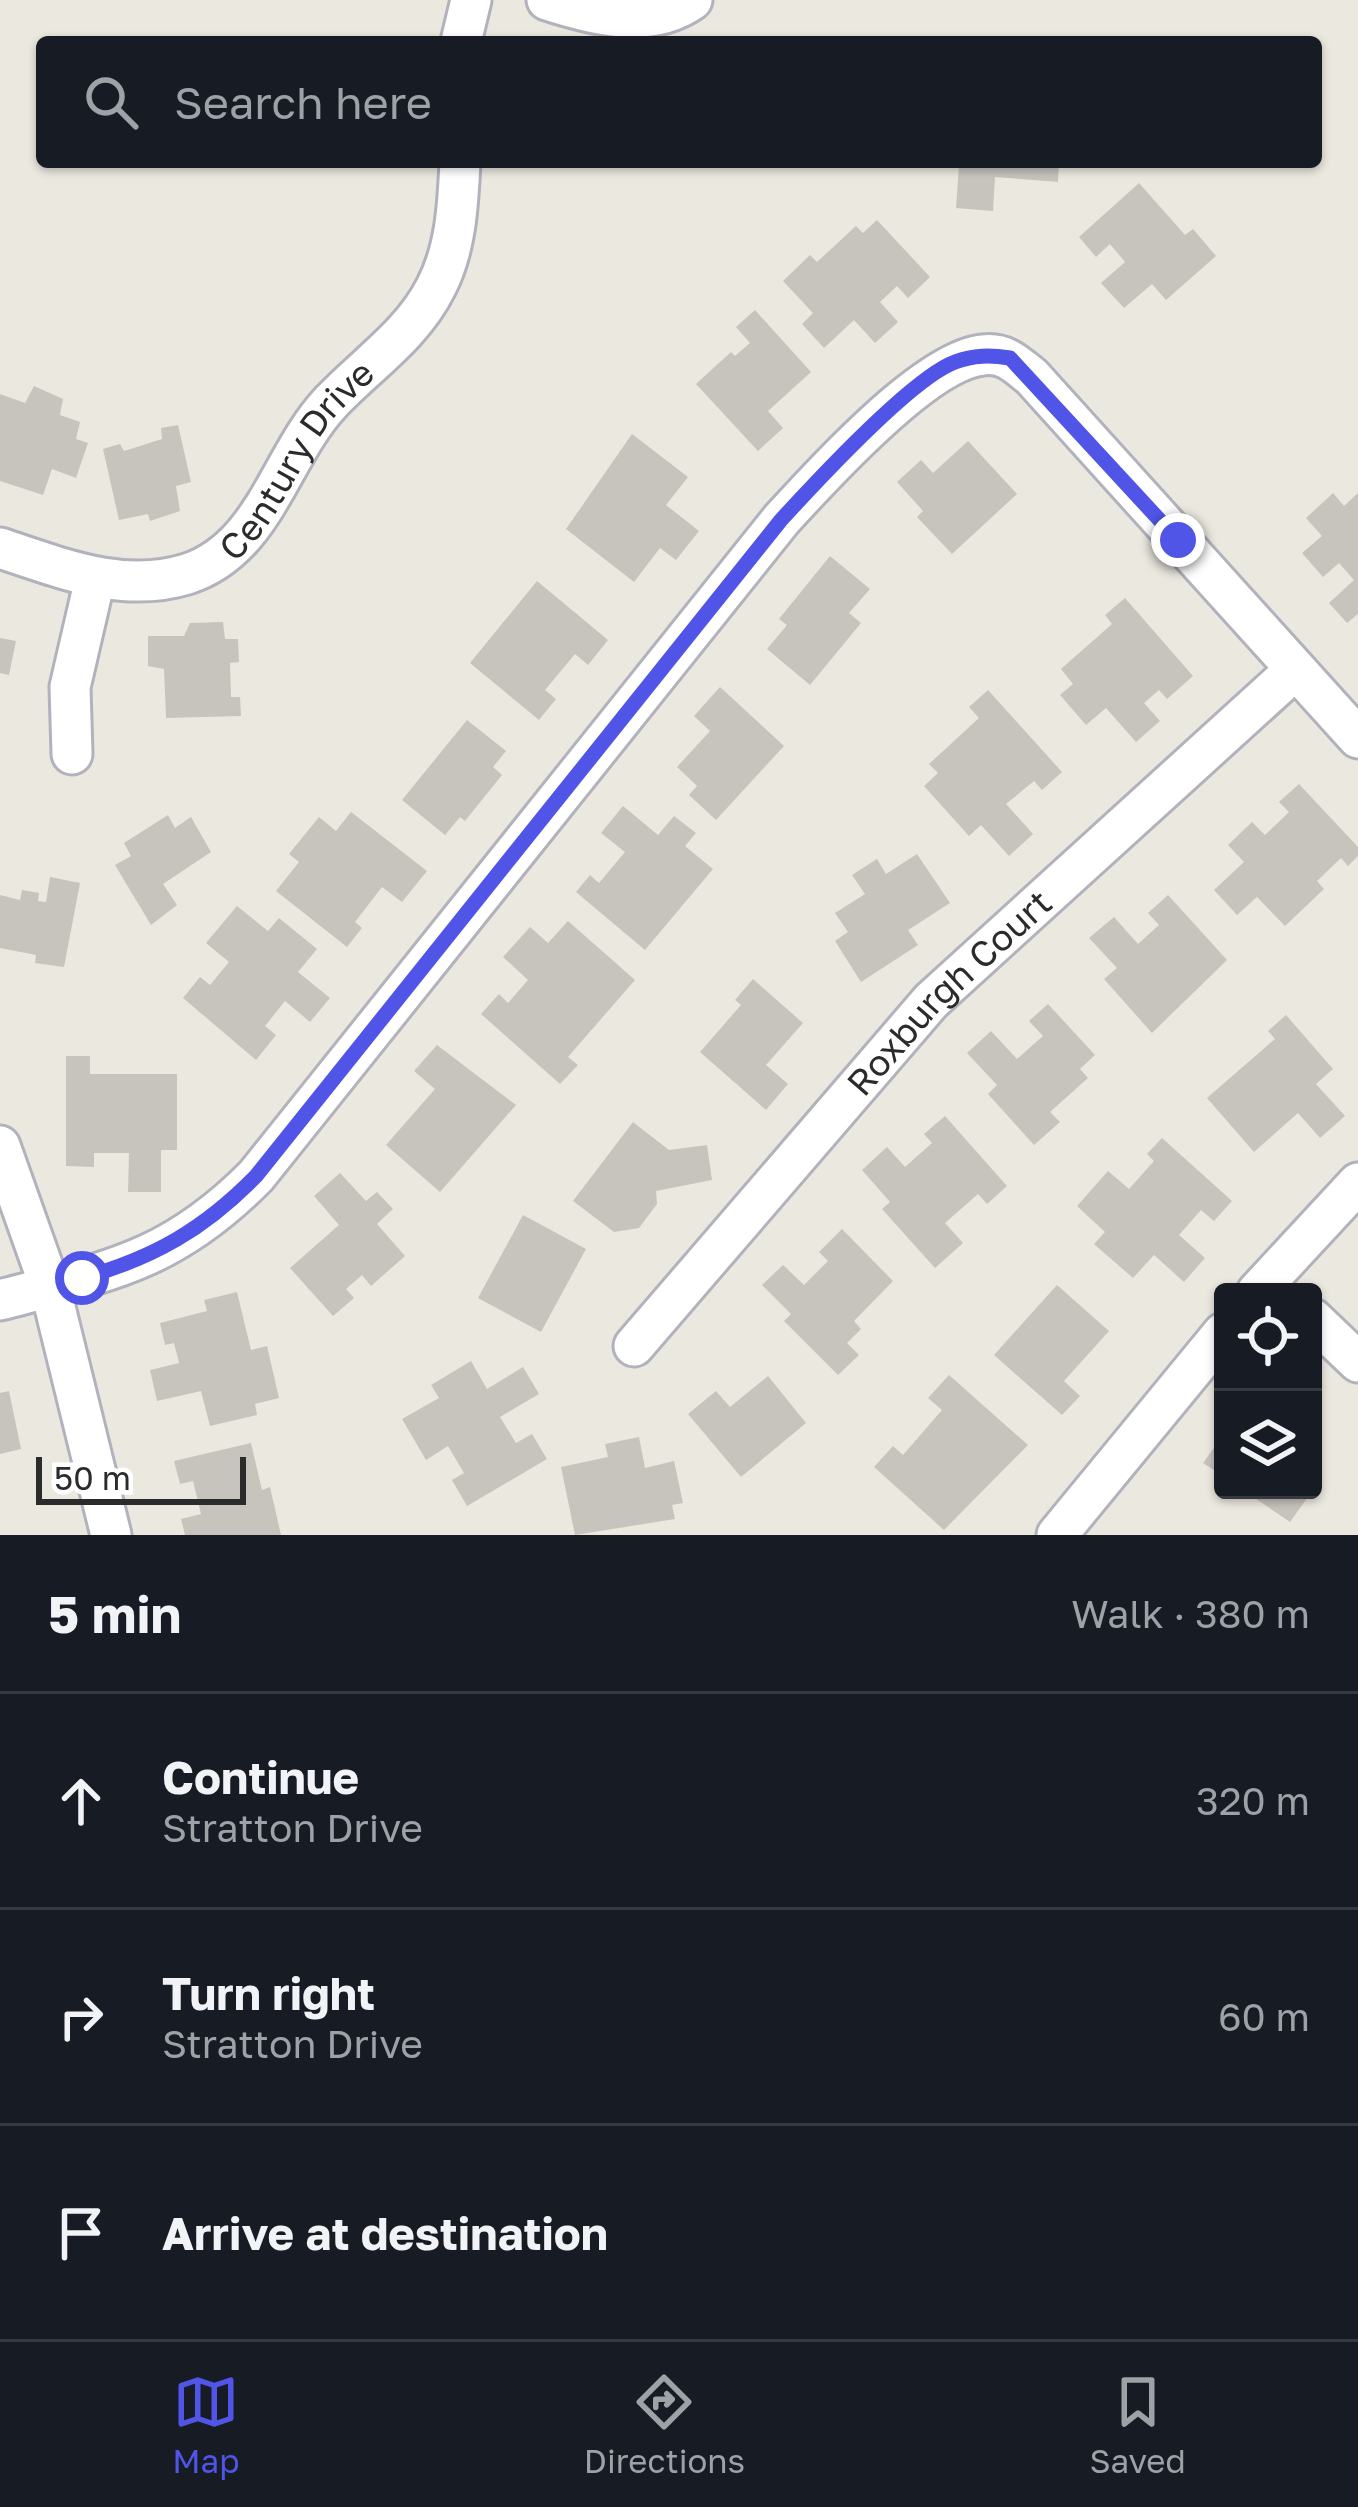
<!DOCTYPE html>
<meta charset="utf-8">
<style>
:root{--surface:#171b24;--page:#20242c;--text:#f1f3f6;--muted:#9ea1a6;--line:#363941;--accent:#5055e7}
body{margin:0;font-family:"Golos Text",sans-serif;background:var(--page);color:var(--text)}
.controls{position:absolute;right:36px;bottom:36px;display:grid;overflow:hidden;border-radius:12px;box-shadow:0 3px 9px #0004}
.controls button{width:108px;height:108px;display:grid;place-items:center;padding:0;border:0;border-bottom:3px solid var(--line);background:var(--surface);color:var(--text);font:60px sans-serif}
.scale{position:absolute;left:36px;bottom:30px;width:210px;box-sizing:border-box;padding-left:12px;border:6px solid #2b2b2b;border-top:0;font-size:33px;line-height:42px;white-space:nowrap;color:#2b2b2b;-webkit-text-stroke:9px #fff;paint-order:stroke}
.stop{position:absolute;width:36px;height:36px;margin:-27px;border:9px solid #5055e7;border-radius:50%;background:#fff}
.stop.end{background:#5055e7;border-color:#fff;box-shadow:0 3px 12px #0008}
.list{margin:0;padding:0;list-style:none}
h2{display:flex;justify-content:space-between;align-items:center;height:156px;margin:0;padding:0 48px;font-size:51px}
h2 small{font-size:39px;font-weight:400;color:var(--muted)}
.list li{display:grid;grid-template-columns:78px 1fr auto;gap:36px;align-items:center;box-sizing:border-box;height:216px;padding:0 48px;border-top:3px solid var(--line)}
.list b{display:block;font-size:45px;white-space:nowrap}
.list p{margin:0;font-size:39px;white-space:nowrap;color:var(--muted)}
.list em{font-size:39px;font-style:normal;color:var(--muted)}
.icon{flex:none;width:66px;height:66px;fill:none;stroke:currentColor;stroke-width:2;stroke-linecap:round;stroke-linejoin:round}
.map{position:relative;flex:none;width:1358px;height:1535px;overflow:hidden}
.search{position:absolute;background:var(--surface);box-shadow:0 3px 9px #0004;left:36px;right:36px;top:36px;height:132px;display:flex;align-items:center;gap:30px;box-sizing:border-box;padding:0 42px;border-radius:12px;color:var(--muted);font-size:45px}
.sheet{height:804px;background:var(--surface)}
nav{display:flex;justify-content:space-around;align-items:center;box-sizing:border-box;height:168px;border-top:3px solid var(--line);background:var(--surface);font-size:33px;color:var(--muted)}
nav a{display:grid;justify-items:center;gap:6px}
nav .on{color:var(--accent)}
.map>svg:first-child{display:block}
.building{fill:#c7c4be}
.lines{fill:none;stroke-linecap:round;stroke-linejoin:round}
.minor-casing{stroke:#b2b2bd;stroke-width:45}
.minor{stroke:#fff;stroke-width:39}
.route{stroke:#5055e7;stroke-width:15}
.labels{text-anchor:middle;stroke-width:9;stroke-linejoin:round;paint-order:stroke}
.street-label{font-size:36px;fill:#2b2b2b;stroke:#fff}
</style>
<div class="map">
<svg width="1358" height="1535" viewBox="0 0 1358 1535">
<rect width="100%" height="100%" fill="#ebe8df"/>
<path class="building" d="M948,162H1059L1058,182L995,177L993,211L956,208L959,166Z
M1139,183L1185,235L1193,229L1216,256L1166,300L1152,284L1124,308L1101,283L1125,262L1110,244L1096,257L1079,237Z
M877,220L930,277L908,298L897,286L880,302L898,322L875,343L854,320L824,348L802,324L813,313L783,281L810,255L817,262L856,226L863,233Z
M755,310L811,372L768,411L783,428L758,451L696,384L731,352L735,356L750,343L736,327Z
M34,386L63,399L60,415L80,422L76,439L88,443L76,478L52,469L43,495L0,481V394L25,403Z
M178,425L191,482L176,486L180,511L150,521L148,514L119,520L103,449L120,444L124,451L162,439L161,428Z
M632,434L688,477L666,505L699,531L676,560L660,548L634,582L566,529Z
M968,441L1017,494L952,554L917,517L923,511L897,482L921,460L933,473Z
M1333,493L1344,506L1358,493V614L1347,623L1329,603L1354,580L1339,563L1323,577L1302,553L1322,536L1306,518Z
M830,556L870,589L849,613L861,623L810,685L767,649L787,625L779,619Z
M537,581L608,640L588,665L575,654L545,690L556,699L539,720L470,663Z
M1125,598L1193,676L1167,699L1159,690L1144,703L1160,721L1136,742L1106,708L1086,725L1060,695L1073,684L1061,669L1112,624L1105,615Z
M223,622L225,639H238L239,662L230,663L231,697H240L241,716L166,718L164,669L148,666V636H184L190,623Z
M0,638L16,641L9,675L0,673Z
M720,687L784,746L716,820L689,795L697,786L677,767L710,731L694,716Z
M988,690L1062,772L1042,790L1034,781L1006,804L1033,834L1009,856L981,825L969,836L924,786L938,773L929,764L979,718L969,707Z
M467,720L506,751L493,767L502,775L465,821L460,817L445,835L402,800Z
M1299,784L1358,847V856L1348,866L1341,858L1317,881L1324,889L1285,926L1257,897L1237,915L1214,890L1244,862L1228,845L1252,822L1265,835L1289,812L1279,802Z
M623,806L658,835L674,816L696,833L685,846L713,869L645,950L576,892L590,875L599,883L625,852L601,833Z
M351,812L427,871L402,902L382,887L355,922L362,928L347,947L276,891L299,862L289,854L319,817L336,831Z
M168,815L175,828L191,817L211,852L163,884L177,905L151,925L115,865L131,856L124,843Z
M917,854L950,903L908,930L918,945L861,982L835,941L848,932L835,913L865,894L852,875L877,859L886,874Z
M50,877L80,883L64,967L35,963L36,955L0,948V895L20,900L22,890L39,893L38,901L46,902Z
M1168,895L1227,960L1152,1033L1104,979L1117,968L1089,938L1114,917L1138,944L1159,925L1148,913Z
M237,906L268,931L279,918L317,949L298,972L330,998L310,1022L285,1001L265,1026L276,1035L256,1060L183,998L200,977L210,985L229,962L206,943Z
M568,921L635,980L568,1057L578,1065L560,1084L481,1014L499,994L508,1003L528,980L503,957L530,927L548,943Z
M753,979L803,1023L766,1065L788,1084L766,1110L700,1052L741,1005L735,1000Z
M1048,1004L1095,1055L1080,1069L1088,1078L1050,1112L1060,1122L1034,1145L988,1094L997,1085L967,1053L991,1031L1017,1059L1043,1036L1029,1021Z
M1286,1015L1333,1069L1316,1084L1345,1116L1320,1138L1298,1113L1254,1152L1207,1098L1275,1039L1268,1031Z
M437,1045L516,1105L440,1192L386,1145L435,1089L414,1071Z
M66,1056H90V1074H177V1150H161V1192H128L129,1153H94V1167L66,1166Z
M945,1116L1007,1186L987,1204L978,1194L945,1223L963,1243L935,1268L882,1209L890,1202L862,1170L887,1147L905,1167L932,1143L924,1134Z
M633,1122L669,1150L707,1145L712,1180L656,1191L657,1204L639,1228L614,1232L573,1201Z
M1162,1138L1232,1201L1214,1221L1201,1210L1179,1235L1205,1258L1184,1282L1154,1255L1133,1278L1094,1244L1105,1232L1077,1206L1108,1171L1129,1189L1154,1161L1147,1154Z
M340,1173L366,1201L377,1192L393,1209L377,1224L405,1256L371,1286L362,1275L346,1289L354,1298L333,1316L290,1268L339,1225L314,1196Z
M523,1215L586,1249L541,1332L478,1298Z
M842,1229L893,1281L854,1321L861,1329L847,1343L859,1355L838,1375L784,1321L791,1314L762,1285L783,1265L804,1285L828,1261L819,1252Z
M1057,1285L1109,1331L1064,1381L1080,1396L1062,1415L994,1355Z
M237,1292L251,1350L267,1346L279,1398L255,1404L257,1415L210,1426L201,1391L157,1401L150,1370L179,1363L174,1343L165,1345L160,1323L207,1311L204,1300Z
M471,1361L487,1389L523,1367L539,1394L500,1417L516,1443L532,1434L547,1459L467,1506L452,1480L464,1473L448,1446L426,1460L402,1419L439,1398L431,1385Z
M949,1375L1028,1445L944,1530L874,1467L893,1446L903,1455L942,1410L928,1398Z
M768,1376L806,1423L741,1477L688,1414L716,1391L730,1407Z
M9,1391L21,1449L0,1454V1393Z
M639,1437L645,1468L674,1461L683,1503L672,1505L675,1519L575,1535L561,1467L608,1457L605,1444Z
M251,1443L262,1490L270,1487L281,1535H185L181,1519L201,1514L193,1481L180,1484L174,1461Z
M1216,1445L1223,1450V1476L1203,1463Z
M1243,1490H1313L1290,1522Z"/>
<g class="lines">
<defs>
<g id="minor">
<path d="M547,0C593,15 649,30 692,0"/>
<path d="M461,42L471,0"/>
<path id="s1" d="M0,548C61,568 122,594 187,574C265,549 280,456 331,402C367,364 412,335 436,287C456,249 458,204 460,162"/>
<path d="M72,754L70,687L95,579"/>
<path d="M0,1146L50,1287L111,1535"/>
<path d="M1257,1292L1358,1183"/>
<path d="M0,1300C111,1271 173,1260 256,1176L781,520C820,477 926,360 983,355C1004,352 1016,364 1032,377L1358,738"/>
<path d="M1313,1319L1358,1362"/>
<path id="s2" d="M634,1346L931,1001L1295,670"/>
<path d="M1057,1535L1223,1333"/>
</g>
</defs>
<use href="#minor" class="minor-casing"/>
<use href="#minor" class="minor"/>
</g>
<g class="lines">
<path class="route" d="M82,1278C154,1258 204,1229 256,1176L781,520C814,484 912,378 955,362C974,355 990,355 1010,358L1178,540"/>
</g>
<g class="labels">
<g class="street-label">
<text dy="13" stroke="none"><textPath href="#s1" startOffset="354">Century Drive</textPath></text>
<text dy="13" stroke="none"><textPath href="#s2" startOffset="474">Roxburgh Court</textPath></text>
</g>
</g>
</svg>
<div class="controls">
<button><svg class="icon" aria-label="locate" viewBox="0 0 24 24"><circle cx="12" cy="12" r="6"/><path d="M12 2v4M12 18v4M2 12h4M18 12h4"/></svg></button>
<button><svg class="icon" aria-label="layers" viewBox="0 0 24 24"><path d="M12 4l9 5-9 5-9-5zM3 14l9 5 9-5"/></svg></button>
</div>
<div class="scale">50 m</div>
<div class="stop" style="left:82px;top:1278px"></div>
<div class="stop end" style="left:1178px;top:540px"></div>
<div class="search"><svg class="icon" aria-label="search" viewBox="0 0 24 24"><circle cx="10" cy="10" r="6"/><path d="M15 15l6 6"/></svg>Search here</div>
</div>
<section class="sheet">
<h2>5 min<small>Walk · 380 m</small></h2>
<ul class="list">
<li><svg class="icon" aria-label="ahead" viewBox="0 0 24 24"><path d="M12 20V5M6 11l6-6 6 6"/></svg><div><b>Continue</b><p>Stratton Drive</p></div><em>320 m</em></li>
<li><svg class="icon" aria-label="right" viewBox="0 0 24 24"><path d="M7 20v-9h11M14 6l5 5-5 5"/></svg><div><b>Turn right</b><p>Stratton Drive</p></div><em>60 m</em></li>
<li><svg class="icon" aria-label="arrive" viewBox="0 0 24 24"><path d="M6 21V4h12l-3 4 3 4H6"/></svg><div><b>Arrive at destination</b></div></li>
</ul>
</section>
<nav>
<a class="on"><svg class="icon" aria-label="map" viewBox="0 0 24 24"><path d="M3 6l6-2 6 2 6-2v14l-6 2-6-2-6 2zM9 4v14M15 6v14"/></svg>Map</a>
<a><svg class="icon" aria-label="directions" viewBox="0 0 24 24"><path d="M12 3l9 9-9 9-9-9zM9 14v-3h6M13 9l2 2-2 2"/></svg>Directions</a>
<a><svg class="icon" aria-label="saved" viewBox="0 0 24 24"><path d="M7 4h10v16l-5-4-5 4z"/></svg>Saved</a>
</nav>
